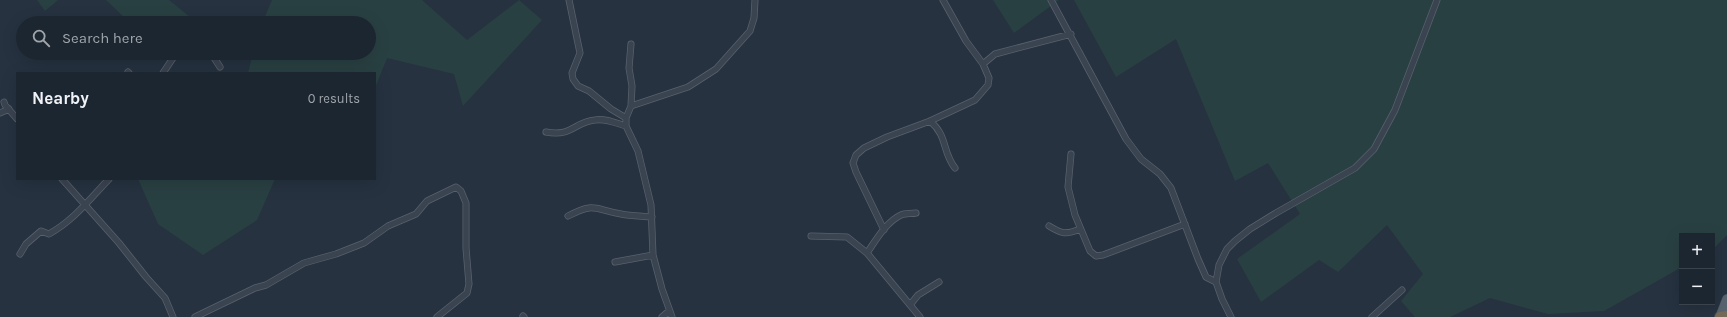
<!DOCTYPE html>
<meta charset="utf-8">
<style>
:root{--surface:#1c2630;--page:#252e38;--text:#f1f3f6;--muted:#a0a5ab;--line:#3a434c}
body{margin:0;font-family:Karla,sans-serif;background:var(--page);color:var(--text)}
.controls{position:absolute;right:12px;bottom:12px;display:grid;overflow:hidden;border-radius:0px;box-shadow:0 4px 16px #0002}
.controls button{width:36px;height:36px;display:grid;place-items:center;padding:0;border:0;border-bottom:1px solid var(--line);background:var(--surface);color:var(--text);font:20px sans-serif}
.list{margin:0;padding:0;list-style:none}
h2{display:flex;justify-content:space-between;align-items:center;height:52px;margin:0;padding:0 16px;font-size:17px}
h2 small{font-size:13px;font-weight:400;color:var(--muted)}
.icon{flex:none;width:22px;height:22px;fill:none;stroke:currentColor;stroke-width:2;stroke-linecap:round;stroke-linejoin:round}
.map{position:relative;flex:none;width:1727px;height:317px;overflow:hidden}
.search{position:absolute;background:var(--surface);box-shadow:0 4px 16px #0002;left:16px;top:16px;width:360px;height:44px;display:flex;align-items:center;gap:10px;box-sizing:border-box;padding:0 14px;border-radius:22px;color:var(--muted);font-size:15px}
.panel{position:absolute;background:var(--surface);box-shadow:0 4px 16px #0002;left:16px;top:72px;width:360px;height:108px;border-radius:0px}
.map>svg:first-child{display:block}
.green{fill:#294042}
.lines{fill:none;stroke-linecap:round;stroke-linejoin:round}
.street-casing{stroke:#58616d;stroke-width:7}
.primary-casing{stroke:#474f5c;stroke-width:10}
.highway-casing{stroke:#454e5a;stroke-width:12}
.street{stroke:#3a4350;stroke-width:5.5}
.primary{stroke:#58636f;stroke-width:9}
.highway{stroke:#756958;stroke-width:10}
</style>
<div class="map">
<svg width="1727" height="317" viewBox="0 0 1727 317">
<rect width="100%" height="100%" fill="#263240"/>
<path class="green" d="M37,0H58L45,11Z
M106,0H169L190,17L184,23H130Z
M272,0H422L467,40L519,0L542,20L463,106L454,74L387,58L375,88V73H248L253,53H369V23H262Z
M993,0H1059L1014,33Z
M1074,0H1727V235L1712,250V236H1682V267L1604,311L1548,314L1490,298L1450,317H1415L1401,301L1423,274L1387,225L1338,272L1319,260L1261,302L1237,259L1300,214L1268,163L1235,181L1176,39L1116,77Z
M138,179H275L257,220L203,255L158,224Z"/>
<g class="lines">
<defs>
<path id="street" d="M569,0L580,53L572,73L573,79L578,86L589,91L611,109L626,118
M943,0L966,41L983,64
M1051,0L1126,139L1141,159L1160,174L1171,188L1198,259L1206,277L1216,282L1222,299L1231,317
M631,44L629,68L632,86L631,106
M211,53L220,67
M128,72L129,73
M163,73L173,58L181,53
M4,102L5,105L17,119
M0,113L9,109
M930,121C948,136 942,152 955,168
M546,132C572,137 574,122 595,120C605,118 616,123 626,126
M1071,154L1068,187L1075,215L1090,251L1096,256L1103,255L1185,224
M62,179L119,243L146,277L165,298L173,317
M568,216C595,202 593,209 621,214C631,216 641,216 652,217
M1049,226C1062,234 1066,235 1080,229
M884,230L856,172L853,163L856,155L864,148L887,137L930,121L975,100L988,85L989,78L983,64L995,54L1071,34
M811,236L847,237L867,253L920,317
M867,253C876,240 886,222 901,215C905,213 911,214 916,213
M20,254L26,244L41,231L49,234C73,221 90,199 109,179
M615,262L653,255
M1216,282L1219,265L1227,249L1235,241L1250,229L1276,213L1355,168L1374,149L1395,110L1437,0
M910,305L918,295L939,282
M523,316L524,317
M195,317L255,288L266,285L304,263L336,254L364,243L388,226L416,214L427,201L456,187L461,191L466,203V248L469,284L467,293L437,317
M662,317L669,311
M672,317L662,289L653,255L651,205L638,151L626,126V118L631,106L688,87L716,69L750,31L754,18L755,0
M1372,317L1402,290"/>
<path id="primary" d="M1720,317L1727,299"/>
<path id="highway" d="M1720,317L1727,316"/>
</defs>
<use href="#street" class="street-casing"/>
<use href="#primary" class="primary-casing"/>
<use href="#highway" class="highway-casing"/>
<use href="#street" class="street"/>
<use href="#primary" class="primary"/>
<use href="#highway" class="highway"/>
</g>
</svg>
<div class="controls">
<button>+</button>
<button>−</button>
</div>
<div class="search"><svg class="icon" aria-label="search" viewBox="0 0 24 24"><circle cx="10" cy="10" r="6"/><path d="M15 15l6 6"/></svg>Search here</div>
<section class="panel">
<h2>Nearby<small>0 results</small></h2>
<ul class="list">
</ul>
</section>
</div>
